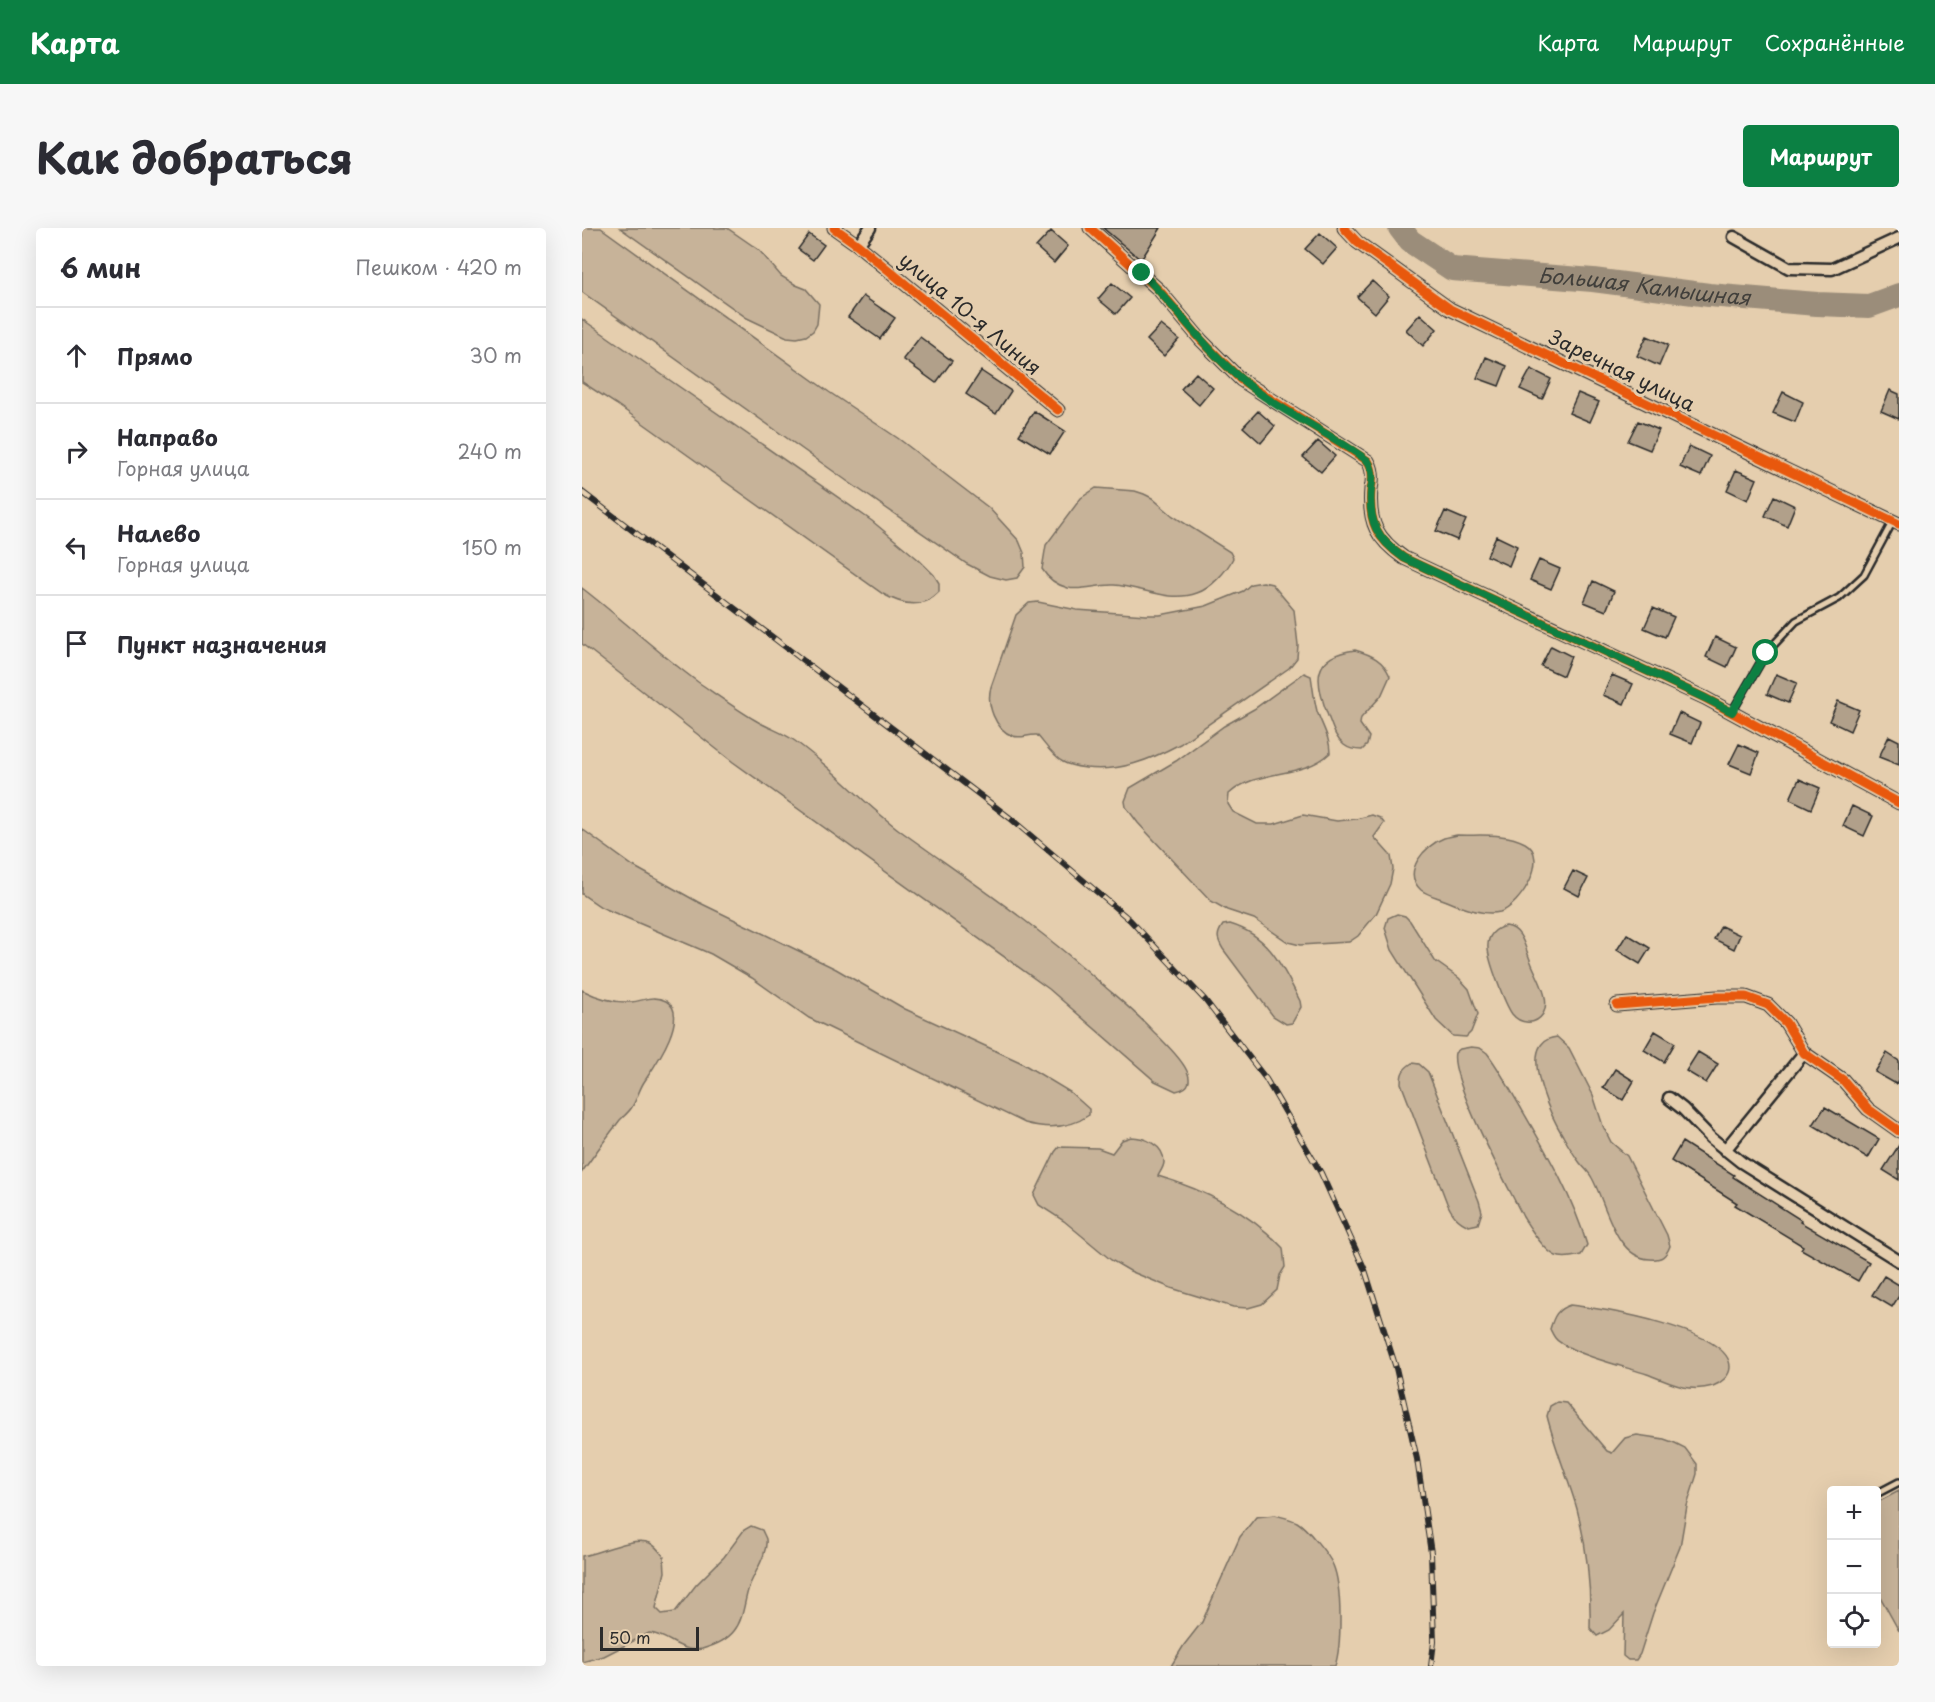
<!DOCTYPE html>
<html lang="ru">
<meta charset="utf-8">
<style>
:root{--surface:#fff;--page:#f7f7f7;--text:#2b2b33;--muted:#7c7c81;--line:#e1e1e2;--accent:#0b8043}
body{margin:0;font-family:"Playpen Sans",sans-serif;background:var(--page);color:var(--text)}
.controls{position:absolute;right:18px;bottom:18px;display:grid;overflow:hidden;border-radius:6px;box-shadow:0 6px 24px #0002}
.controls button{width:54px;height:54px;display:grid;place-items:center;padding:0;border:0;border-bottom:2px solid var(--line);background:var(--surface);color:var(--text);font:30px sans-serif}
.scale{position:absolute;left:18px;bottom:15px;width:99px;box-sizing:border-box;padding-left:6px;border:3px solid #2b2b2b;border-top:0;font-size:16px;line-height:21px;white-space:nowrap;color:#2b2b2b;-webkit-text-stroke:4px #e5ceae;paint-order:stroke}
.stop{position:absolute;width:18px;height:18px;margin:-14px;border:4px solid #0b8043;border-radius:50%;background:#fff}
.stop.end{background:#0b8043;border-color:#fff;box-shadow:0 2px 6px #0008}
.list{margin:0;padding:0;list-style:none}
h2{display:flex;justify-content:space-between;align-items:center;height:78px;margin:0;padding:0 24px;font-size:26px}
h2 small{font-size:20px;font-weight:400;color:var(--muted)}
.list li{display:grid;grid-template-columns:39px 1fr auto;gap:18px;align-items:center;box-sizing:border-box;height:96px;padding:0 24px;border-top:2px solid var(--line)}
.list b{display:block;font-size:22px;white-space:nowrap}
.list p{margin:0;font-size:20px;white-space:nowrap;color:var(--muted)}
.list em{font-size:20px;font-style:normal;color:var(--muted)}
.icon{flex:none;width:33px;height:33px;fill:none;stroke:currentColor;stroke-width:2;stroke-linecap:round;stroke-linejoin:round}
.map{position:relative;flex:none;width:1317px;height:1438px;overflow:hidden;border-radius:6px}
header{display:flex;align-items:center;gap:36px;box-sizing:border-box;height:84px;padding:0 30px;background:var(--accent);color:#fff}
header strong{font-size:28px}
nav{display:flex;gap:33px;margin-inline-start:auto;font-size:21px}
.intro{display:flex;align-items:center;justify-content:space-between;box-sizing:border-box;height:144px;padding:0 36px}
h1{margin:0;font-size:42px}
.button{padding:15px 27px;border-radius:6px;background:var(--accent);color:#fff;font-size:21px;font-weight:700}
main{display:flex;gap:36px;padding:0 36px}
aside{flex:1;background:var(--surface);border-radius:6px;box-shadow:0 6px 24px #0002}
.map>svg:first-child{display:block}
.green{fill:#c7b399;stroke:#796f62;stroke-width:1.5}
.lines{fill:none;stroke-linecap:round;stroke-linejoin:round}
.river{stroke:#9b8d7a;stroke-width:24}
.building{fill:#b1a08a;stroke:#2b2b2b;stroke-width:1.5}
.lane-casing{stroke:#2b2b2b;stroke-width:10}
.street-casing{stroke:#2b2b2b;stroke-width:15}
.lane{stroke:#e5ceae;stroke-width:5}
.street{stroke:#e5ceae;stroke-width:10}
.rail-casing{stroke:#2b2b2b;stroke-width:6}
.rail{stroke:#e5ceae;stroke-width:4;stroke-dasharray:11;stroke-linecap:butt}
.cycleway-casing{stroke:#e5ceae;stroke-width:13}
.cycleway{stroke:#e8590c;stroke-width:9}
.route{stroke:#0b8043;stroke-width:8}
.labels{text-anchor:middle;stroke-width:6;stroke-linejoin:round;paint-order:stroke}
.street-label{font-size:20px;fill:#2b2b2b;stroke:#e5ceae}
.water-label{font-size:21px;font-style:italic;fill:#413f3b;stroke:#e5ceae}
</style>
<header>
<strong>Карта</strong>
<nav><a>Карта</a><a>Маршрут</a><a>Сохранённые</a></nav>
</header>
<div class="intro"><h1>Как добраться</h1><a class="button">Маршрут</a></div>
<main>
<aside>
<h2>6 мин<small>Пешком · 420 m</small></h2>
<ul class="list">
<li><svg class="icon" aria-label="ahead" viewBox="0 0 24 24"><path d="M12 20V5M6 11l6-6 6 6"/></svg><div><b>Прямо</b></div><em>30 m</em></li>
<li><svg class="icon" aria-label="right" viewBox="0 0 24 24"><path d="M7 20v-9h11M14 6l5 5-5 5"/></svg><div><b>Направо</b><p>Горная улица</p></div><em>240 m</em></li>
<li><svg class="icon" aria-label="left" viewBox="0 0 24 24"><path d="M17 20v-9H6M10 6l-5 5 5 5"/></svg><div><b>Налево</b><p>Горная улица</p></div><em>150 m</em></li>
<li><svg class="icon" aria-label="arrive" viewBox="0 0 24 24"><path d="M6 21V4h12l-3 4 3 4H6"/></svg><div><b>Пункт назначения</b></div></li>
</ul>
</aside>
<div class="map">
<svg width="1317" height="1438" viewBox="0 0 1317 1438">
<rect width="100%" height="100%" fill="#e5ceae"/>
<filter id="ink" filterUnits="userSpaceOnUse"><feTurbulence type="fractalNoise" baseFrequency=".0167" numOctaves="2"/><feDisplacementMap in="SourceGraphic" scale="12" xChannelSelector="R" yChannelSelector="G"/><feConvolveMatrix kernelMatrix="1 2 1 2 8 2 1 2 1" color-interpolation-filters="sRGB"/></filter>
<g filter="url(#ink)">
<path class="green" d="M0,0H19L247,164L317,211L407,280L437,313L442,325L443,339L435,350L424,352L408,348L385,336L265,253L0,64Z
M38,0H145L177,22L199,48L214,57L224,61L237,76L235,96L231,103L224,108L215,110L205,109L165,90Z
M0,91L290,293L337,332L352,347L357,355V364C341,381 320,377 301,366L34,176L0,154Z
M514,260L553,263L562,266L570,270L591,288L648,324L651,330C645,343 628,361 615,365C587,375 560,359 532,357C517,356 501,363 486,360C475,357 466,351 460,341L464,317L499,270Z
M681,354L690,356L712,382L716,417L715,430L707,440L598,516C568,532 538,544 504,540C497,539 488,538 481,534C471,529 463,516 455,507C447,506 439,511 431,508C413,502 404,476 409,459L434,387L447,375L456,374L495,382L564,387H578L624,378L661,363L669,356Z
M0,360C39,390 76,425 116,454C135,467 153,480 173,492C186,500 200,504 213,513C251,540 282,576 320,604C388,653 459,700 521,757C537,771 554,785 568,800C579,812 631,856 594,863L573,853L467,761L151,534L0,416Z
M773,422C790,427 801,432 808,448L799,468L779,490L778,496L787,509L785,517L780,522C773,522 767,521 762,517C753,510 750,498 746,488C733,454 728,428 773,422Z
M722,445L729,448C731,460 732,472 735,483C740,498 748,509 748,525C721,551 675,540 647,566L646,576L651,584L675,596H692L721,587L755,593L774,591L790,587L798,590L802,595L792,609L809,628L811,641L808,656L794,686L776,708L767,714L718,717L706,714L672,691L645,682L629,673L556,595L544,579L543,573L548,560L594,533L642,498L672,481Z
M0,601L51,638L116,674L254,741L323,781L438,834L488,864L507,881V887C487,901 465,901 443,895L227,790L170,750L129,726L19,679L0,666Z
M875,607C897,608 923,604 943,615C969,629 938,678 918,684C901,688 879,679 865,673C856,669 847,668 839,662C819,644 843,617 862,610C866,609 871,608 875,607Z
M815,686L823,688L828,693L853,733L877,750L887,761L896,786L889,804L884,809L871,808L854,792L810,722L803,700L806,690Z
M648,696C688,708 700,738 718,773L719,779L710,795L704,796L691,788L641,721C635,711 634,707 641,697Z
M924,698C941,700 943,721 949,734C954,748 970,771 961,786C953,798 938,796 930,786C923,776 906,732 906,720C905,708 913,700 924,698Z
M0,762C14,769 32,775 49,774C62,773 70,766 84,773C109,787 72,839 62,854C57,862 55,871 50,879C47,884 42,888 38,892C25,909 12,927 0,944Z
M975,809L987,820L1011,867L1021,898L1029,914L1045,928L1085,1007L1088,1018C1084,1028 1080,1032 1068,1031C1033,1030 1024,975 1010,950C1007,944 1002,940 998,935C992,927 986,917 981,908C970,890 945,837 959,817C963,811 969,810 975,809Z
M889,819L898,820L905,825C918,842 928,862 939,880C964,923 991,969 1005,1017L999,1027C991,1029 981,1031 974,1028C962,1023 948,1000 941,989C927,960 867,851 873,825L878,821Z
M830,835L837,836L846,844L897,973L900,984L896,996L887,998C875,993 870,986 865,975L819,855C819,845 821,841 830,835Z
M549,909C562,909 582,917 582,934C582,939 578,944 576,948C623,962 667,984 701,1020L703,1039L698,1047L695,1062L680,1076L666,1080L651,1079L589,1060L548,1043L529,1032L482,993L457,977L452,967L473,924L477,919L516,920L530,925L540,912Z
M988,1077C1017,1080 1148,1101 1148,1139C1148,1148 1139,1155 1131,1158C1124,1160 1115,1161 1108,1160C1094,1159 1079,1151 1065,1146C1040,1138 1001,1129 979,1115C973,1112 971,1107 968,1101C972,1088 975,1081 988,1077Z
M975,1174L984,1175L1025,1223L1030,1225L1043,1210L1055,1207L1082,1211L1093,1215L1103,1220L1115,1236V1246L1105,1278L1098,1319L1071,1385L1058,1426L1054,1432H1046L1041,1428L1042,1386L1027,1402L1015,1408L1008,1400C1009,1360 1005,1319 995,1281C986,1250 973,1220 965,1188L968,1178Z
M1317,1263V1403L1295,1363L1294,1275Z
M693,1287C700,1289 709,1291 715,1294C724,1299 747,1327 751,1337C760,1358 760,1416 753,1438H589L602,1417L620,1394L658,1309L674,1289Z
M169,1298L180,1302C181,1305 183,1308 184,1311C186,1326 172,1345 167,1359C162,1373 162,1391 152,1403C145,1412 131,1418 120,1421C97,1425 88,1407 67,1405L22,1428L0,1434V1328C18,1325 51,1308 68,1315C74,1318 78,1324 82,1329L83,1344L74,1380L80,1386L93,1384L114,1357L142,1329L162,1302Z"/>
<g class="lines">
<path class="river" id="s1" d="M818,0L828,13L870,41L1011,52L1127,67L1235,76L1287,78L1317,67"/>
</g>
<path class="building" d="M521,0H579L559,32Z
M469,3L486,18L472,35L454,19Z
M738,5L755,20L741,36L723,21Z
M227,6L242,17L231,32L216,21Z
M790,53L807,68L793,85L775,69Z
M530,55L548,70L534,86L516,71Z
M281,68L313,90L298,111L266,89Z
M838,86L855,101L841,118L824,102Z
M579,97L597,111L582,128L565,112Z
M1065,108L1086,117L1077,138L1055,128Z
M338,109L370,133L354,155L321,131Z
M904,129L925,138L917,158L895,150Z
M949,141L969,151L960,171L938,161Z
M399,143L429,163L414,186L384,166Z
M614,145L631,160L617,177L599,161Z
M1308,162L1317,166V191L1299,183Z
M1201,164L1221,174L1213,194L1191,185Z
M996,165L1017,174L1008,194L987,185Z
M452,183L483,203L468,226L437,207Z
M676,183L693,198L679,215L661,199Z
M1056,193L1077,202L1068,222L1046,213Z
M736,213L753,228L739,244L721,229Z
M1107,218L1128,228L1119,248L1098,239Z
M1154,242L1175,251L1166,272L1145,262Z
M1192,268L1213,278L1205,298L1183,288Z
M863,283L884,292L875,312L854,303Z
M914,308L935,318L927,338L905,328Z
M957,332L978,341L969,361L948,352Z
M1011,353L1032,363L1024,383L1002,374Z
M1071,380L1092,389L1083,409L1062,400Z
M1133,409L1154,419L1145,439L1124,429Z
M969,418L989,428L981,448L959,438Z
M1194,446L1215,455L1206,475L1185,466Z
M1030,447L1051,456L1042,476L1021,467Z
M1256,473L1277,482L1268,503L1247,493Z
M1097,485L1118,495L1110,515L1088,506Z
M1307,508L1317,513V537L1297,529Z
M1157,516L1177,525L1169,545L1147,536Z
M1217,551L1238,560L1229,581L1208,571Z
M1270,578L1291,588L1282,608L1261,598Z
M991,643L1006,650L997,668L982,660Z
M1139,698L1158,707L1152,721L1132,711Z
M1045,706L1068,720L1058,736L1035,722Z
M1073,803L1093,815L1082,834L1062,822Z
M1116,824L1136,836L1124,855L1104,843Z
M1305,825L1317,833V850L1314,856L1293,844Z
M1033,841L1052,853L1041,872L1021,860Z
M1243,879L1297,911L1286,930L1231,897Z
M1100,914L1152,947L1151,949L1219,992L1218,994L1287,1034L1276,1053L1219,1021L1221,1018L1153,977L1155,975L1089,933Z
M1317,917V952L1301,942Z
M1302,1048L1317,1057V1068L1310,1079L1290,1067Z"/>
<g class="lines">
<defs>
<path id="lane" d="M1150,484L1184,425L1214,393L1257,370L1282,347L1311,293
M1294,1266L1317,1254"/>
<path id="street" d="M252,0L276,17L476,182
M508,0L577,62L619,112L659,152L786,233C791,241 791,252 789,261C786,295 795,311 822,330L1123,470L1317,575
M762,0L775,14L868,81L1317,296
M1152,9L1207,40L1250,41L1317,10
M276,17L288,0
M1035,777L1135,769H1164L1186,777L1204,795L1222,825L1261,852L1286,881L1317,903
M1087,870L1101,881L1129,910L1159,934L1317,1033
M1143,922L1222,825"/>
</defs>
<use href="#lane" class="lane-casing"/>
<use href="#street" class="street-casing"/>
<use href="#lane" class="lane"/>
<use href="#street" class="street"/>
<defs>
<path id="rail" d="M0,264L428,590L548,692L623,772L684,851L739,945L783,1042L814,1140L835,1231L849,1325L852,1414L849,1438"/>
</defs>
<use href="#rail" class="rail-casing"/>
<use href="#rail" class="rail"/>
<defs>
<path id="cycleway" d="M252,0L276,17L476,182
M508,0L577,62L619,112L659,152L786,233C791,241 791,252 789,261C786,295 795,311 822,330L1123,470L1317,575
M762,0L775,14L868,81L1317,296
M1035,777L1135,769H1164L1186,777L1204,795L1222,825L1261,852L1286,881L1317,903"/>
</defs>
<use href="#cycleway" class="cycleway-casing"/>
<use href="#cycleway" class="cycleway"/>
</g>
</g>
<g class="lines" filter="url(#ink)">
<path class="route" d="M560,45C594,79 621,119 658,150C696,183 746,203 786,233C791,241 791,252 789,261C786,294 795,311 822,330L1123,470L1150,484L1184,425"/>
</g>
<g class="labels">
<g class="street-label">
<text transform="translate(388 86) rotate(40)" y="7">улица 10-я Линия</text>
<text transform="translate(1040 143) rotate(26)" y="7">Заречная улица</text>
</g>
<g class="water-label">
<text dy="7" stroke="none"><textPath href="#s1" startOffset="260">Большая Камышная</textPath></text>
</g>
</g>
</svg>
<div class="controls">
<button>+</button>
<button>−</button>
<button><svg class="icon" aria-label="locate" viewBox="0 0 24 24"><circle cx="12" cy="12" r="6"/><path d="M12 2v4M12 18v4M2 12h4M18 12h4"/></svg></button>
</div>
<div class="scale">50 m</div>
<div class="stop" style="left:1184px;top:425px"></div>
<div class="stop end" style="left:560px;top:45px"></div>
</div>
</main>
